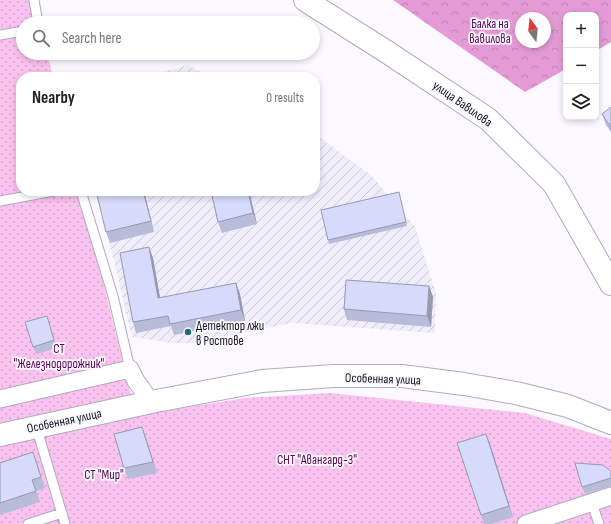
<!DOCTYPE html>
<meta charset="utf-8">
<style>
:root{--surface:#fff;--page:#f6f6f6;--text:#222;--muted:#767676;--line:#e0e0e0}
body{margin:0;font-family:"Sofia Sans Condensed",sans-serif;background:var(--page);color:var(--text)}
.controls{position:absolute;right:12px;top:12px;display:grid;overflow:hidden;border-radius:8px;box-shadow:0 2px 6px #0003}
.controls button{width:36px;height:36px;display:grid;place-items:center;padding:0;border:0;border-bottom:1px solid var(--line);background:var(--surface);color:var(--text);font:20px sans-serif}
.compass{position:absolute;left:515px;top:12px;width:36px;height:36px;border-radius:50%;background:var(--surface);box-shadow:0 2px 6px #0003;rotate:345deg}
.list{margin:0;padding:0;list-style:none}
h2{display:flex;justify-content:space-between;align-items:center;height:52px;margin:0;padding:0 16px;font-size:17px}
h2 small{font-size:13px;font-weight:400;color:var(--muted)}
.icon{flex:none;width:22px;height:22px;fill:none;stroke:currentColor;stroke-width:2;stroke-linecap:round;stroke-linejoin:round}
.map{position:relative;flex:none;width:611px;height:524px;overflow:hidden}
.search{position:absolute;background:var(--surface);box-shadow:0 2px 6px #0003;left:16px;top:16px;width:304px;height:44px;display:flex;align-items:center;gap:10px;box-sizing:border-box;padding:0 14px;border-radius:22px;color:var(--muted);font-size:15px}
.panel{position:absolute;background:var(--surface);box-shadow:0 2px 6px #0003;left:16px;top:72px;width:304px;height:124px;border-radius:16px}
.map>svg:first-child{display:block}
.industrial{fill:url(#industrial-furrows)}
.forest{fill:url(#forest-crowns);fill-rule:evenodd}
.garden{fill:url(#garden-dots)}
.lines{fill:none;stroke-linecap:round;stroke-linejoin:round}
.service-casing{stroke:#b0a9c3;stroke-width:11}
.minor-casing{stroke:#b0a9c3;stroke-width:19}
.tertiary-casing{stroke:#b0a9c3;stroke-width:24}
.primary-casing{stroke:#b0a9c3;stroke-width:24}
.service{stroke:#fff;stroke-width:9}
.minor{stroke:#fff;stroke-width:17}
.tertiary{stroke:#fff;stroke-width:22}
.primary{stroke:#fff;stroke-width:22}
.wall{fill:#b8bcd9}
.shaded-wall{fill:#9699b0}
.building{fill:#d6dbfc;stroke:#9699b0}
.poi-dot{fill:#226c74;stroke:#fbf9ff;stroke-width:1.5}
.labels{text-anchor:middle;stroke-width:3.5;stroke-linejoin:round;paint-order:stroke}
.park-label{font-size:13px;fill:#5d0252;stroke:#fbf9ff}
.street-label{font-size:13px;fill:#15131c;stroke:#fbf9ff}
.poi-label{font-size:13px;fill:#15131c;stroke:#fbf9ff;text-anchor:start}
</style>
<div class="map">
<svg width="611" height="524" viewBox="0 0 611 524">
<defs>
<pattern id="industrial-furrows" width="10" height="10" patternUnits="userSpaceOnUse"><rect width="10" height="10" fill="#f0edfb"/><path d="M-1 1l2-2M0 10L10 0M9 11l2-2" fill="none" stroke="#cdcad7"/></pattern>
<pattern id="forest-crowns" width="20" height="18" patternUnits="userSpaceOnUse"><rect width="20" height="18" fill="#e49bd5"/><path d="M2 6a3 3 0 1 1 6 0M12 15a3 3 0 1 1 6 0" fill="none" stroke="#c385b6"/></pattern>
<pattern id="garden-dots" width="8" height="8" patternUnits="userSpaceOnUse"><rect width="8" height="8" fill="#fac2ee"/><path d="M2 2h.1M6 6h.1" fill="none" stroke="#d5a6cc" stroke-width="1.8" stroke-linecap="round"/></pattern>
</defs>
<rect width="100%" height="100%" fill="#fbf9ff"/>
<path class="industrial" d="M188,65L210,77H145Z
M315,134L371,175L415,227L436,293L435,333L291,323L199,343H174L132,337L97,191H315Z"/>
<path class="forest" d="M393,0H611V42L596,51V15H566V69L525,92ZM521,18H545V42H521Z"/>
<path class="garden" d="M0,0H34L39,23H23V53H47L53,77H21V191H81L132,400L0,429Z
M330,393L525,413L611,439V524H0V446L139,415L245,398Z"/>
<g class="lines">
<defs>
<path id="service" d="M34,0L38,23
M0,35L23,31
M81,191L113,296L130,369
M0,201L54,191
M36,426L65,524
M592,503L599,524
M28,524L62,513"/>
<path id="minor" d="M0,399L130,369L136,381L151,402
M526,524L611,496"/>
<path id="tertiary" d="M305,0L387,52L488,119L554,184L611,284"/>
<path id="primary" d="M0,435L151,402L262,381L333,376H402L464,384L516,393L568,406L611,423"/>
</defs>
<use href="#service" class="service-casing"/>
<use href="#minor" class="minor-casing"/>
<use href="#tertiary" class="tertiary-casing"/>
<use href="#primary" class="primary-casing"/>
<use href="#service" class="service"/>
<use href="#minor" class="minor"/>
<use href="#tertiary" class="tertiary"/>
<use href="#primary" class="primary"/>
</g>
<path class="wall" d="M611,107V132L606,125L602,114Z
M144,191L154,232L110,243L106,232Z
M211,191H251H249L257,224L222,233L218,222Z
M400,196L407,226L329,244L328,240Z
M149,247L153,258L160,298L236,283L240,294L245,321L174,335L171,326L136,333L133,322Z
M429,286L433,297L431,327L347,320L344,309Z
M49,323L57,348L36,354L33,347Z
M142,427L157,473L128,479L124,468Z
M490,444L513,517L491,524H484L481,515Z
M0,463H37L45,488L36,491L40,502L0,515Z
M611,471V486L585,494L582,487Z"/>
<path class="shaded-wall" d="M143,191H144L154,232L151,221Z
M248,191H249L257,224L253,213Z
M149,247L153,258L162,309L158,298Z
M236,283L240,294L245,321L241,310Z
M429,286L433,297L431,327L427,316Z
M142,427L146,438L157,473L153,462Z
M486,434L490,444L513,517L509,506Z"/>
<path class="building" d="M611,107V127L602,114Z
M96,191H143L151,221L106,232Z
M211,191H248L253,213L218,222Z
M399,192L406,222L328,240L321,210Z
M149,247L158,298L236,283L241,310L170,324L168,316L133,322L120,253Z
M346,280L429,286L427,316L344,309Z
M47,316L54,340L33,347L25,322Z
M142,427L153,462L124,468L114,434Z
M486,434L509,506L481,515L457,443Z
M33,452L41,477L32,480L36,491L0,503V463Z
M575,463L603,465L611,471V478L582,487Z"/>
<circle class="poi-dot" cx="188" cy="332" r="4"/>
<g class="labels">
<g class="park-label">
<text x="490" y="28">Балка на<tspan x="490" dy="15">вавилова</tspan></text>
<text x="59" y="353">СТ<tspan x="59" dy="15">"Железнодорожник"</tspan></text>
<text x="317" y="464">СНТ "Авангард-3"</text>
<text x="104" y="479">СТ "Мир"</text>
</g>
<g class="street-label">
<text transform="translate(463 103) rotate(35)" y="5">улица Вавилова</text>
<text transform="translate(383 378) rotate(2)" y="5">Особенная улица</text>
<text transform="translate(64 420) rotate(-12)" y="5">Особенная улица</text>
</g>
<g class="poi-label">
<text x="196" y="330">Детектор лжи<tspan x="196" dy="15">в Ростове</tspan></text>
</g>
</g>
</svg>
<div class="controls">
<button>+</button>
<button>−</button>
<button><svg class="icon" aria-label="layers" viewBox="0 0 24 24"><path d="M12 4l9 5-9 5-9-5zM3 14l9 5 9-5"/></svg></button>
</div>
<svg class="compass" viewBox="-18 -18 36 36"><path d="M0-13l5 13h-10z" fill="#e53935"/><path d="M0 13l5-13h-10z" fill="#767676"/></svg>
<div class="search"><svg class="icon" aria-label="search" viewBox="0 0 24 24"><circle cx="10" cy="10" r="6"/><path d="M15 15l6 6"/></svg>Search here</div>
<section class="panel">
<h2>Nearby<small>0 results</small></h2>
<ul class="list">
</ul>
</section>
</div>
